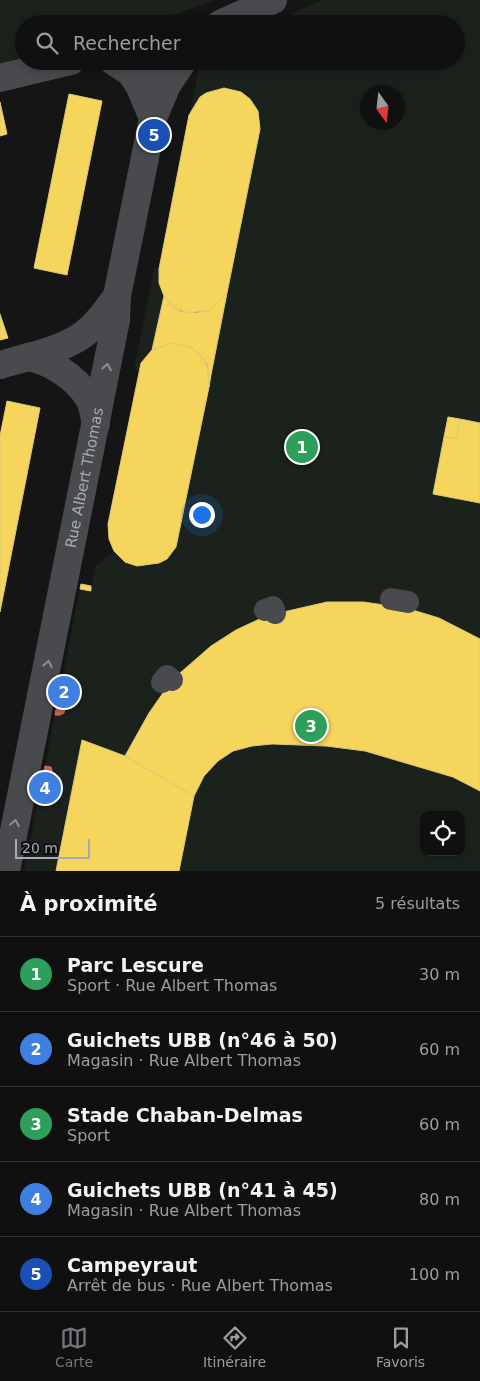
<!DOCTYPE html>
<html lang="fr">
<meta charset="utf-8">
<style>
:root{--surface:#101010;--page:#191919;--text:#f1f3f6;--muted:#9c9d9f;--line:#303030;--accent:#73767e}
body{margin:0;font-family:"DejaVu Sans",sans-serif;background:var(--page);color:var(--text)}
.controls{position:absolute;right:15px;bottom:15px;display:grid;overflow:hidden;border-radius:10px;box-shadow:0 2px 8px #0003}
.controls button{width:45px;height:45px;display:grid;place-items:center;padding:0;border:0;border-bottom:1px solid var(--line);background:var(--surface);color:var(--text);font:25px sans-serif}
.compass{position:absolute;left:360px;top:85px;width:45px;height:45px;border-radius:50%;background:var(--surface);box-shadow:0 2px 8px #0003;rotate:165deg}
.scale{position:absolute;left:15px;bottom:12px;width:75px;box-sizing:border-box;padding-left:5px;border:2px solid #a6abb7;border-top:0;font-size:14px;line-height:18px;white-space:nowrap;color:#a6abb7;-webkit-text-stroke:4px #0f0f11;paint-order:stroke}
.you{position:absolute;left:201px;top:514px;width:18px;height:18px;margin:-12px;border:4px solid #fff;border-radius:50%;background:#1a73e8;box-shadow:0 0 0 8px #1a73e833}
.badge{display:grid;place-items:center;width:32px;height:32px;border-radius:50%;background:var(--accent);color:#fff;font-size:16px;font-weight:700}
.pin{position:absolute;translate:-50% -50%;border:2px solid #fff;box-shadow:0 1px 5px #0006}
.list{margin:0;padding:0;list-style:none}
h2{display:flex;justify-content:space-between;align-items:center;height:65px;margin:0;padding:0 20px;font-size:21px}
h2 small{font-size:16px;font-weight:400;color:var(--muted)}
.list li{display:grid;grid-template-columns:32px 1fr auto;gap:15px;align-items:center;box-sizing:border-box;height:75px;padding:0 20px;border-top:1px solid var(--line)}
.list b{display:block;font-size:19px;white-space:nowrap}
.list p{margin:0;font-size:16px;white-space:nowrap;color:var(--muted)}
.list em{font-size:16px;font-style:normal;color:var(--muted)}
.icon{flex:none;width:28px;height:28px;fill:none;stroke:currentColor;stroke-width:2;stroke-linecap:round;stroke-linejoin:round}
.map{position:relative;flex:none;width:480px;height:871px;overflow:hidden}
.search{position:absolute;background:var(--surface);box-shadow:0 2px 8px #0003;left:15px;right:15px;top:15px;height:55px;display:flex;align-items:center;gap:12px;box-sizing:border-box;padding:0 18px;border-radius:28px;color:var(--muted);font-size:19px}
.sheet{height:440px;background:var(--surface)}
nav{display:flex;justify-content:space-around;align-items:center;box-sizing:border-box;height:70px;border-top:1px solid var(--line);background:var(--surface);font-size:14px;color:var(--muted)}
nav a{display:grid;justify-items:center;gap:2px}
nav .on{color:var(--accent)}
.map>svg:first-child{display:block}
.green{fill:#1b221c;fill-rule:evenodd}
.homes{fill:#f6d55c;stroke:#dec877}
.shops{fill:#d6604d;stroke:#c8766d}
.lines{fill:none;stroke-linecap:round;stroke-linejoin:round}
.pedestrian{stroke:#494a4e;stroke-width:22}
.minor{stroke:#494a4e;stroke-width:28}
.oneway{stroke:#8a8e98}
.labels{text-anchor:middle;stroke-width:5;stroke-linejoin:round;paint-order:stroke}
.street-label{font-size:15px;fill:#a6abb7;stroke:#0f0f11}
</style>
<div class="map">
<svg width="480" height="871" viewBox="0 0 480 871">
<rect width="100%" height="100%" fill="#151515"/>
<path class="green" d="M0,0H214L149,24H24V57L0,64Z
M322,0H480V871H24L81,584L91,586L96,566L114,551L109,539L108,524L139,371L134,369L154,268H159L200,63L202,61H456V24H271ZM368,92H398V122H368ZM424,815H461V852H424Z"/>
<path class="homes" d="M224,88L241,92L250,99L258,111L260,129L227,293L210,310L188,313L173,307L164,296L159,283V269L189,115L200,97L206,93Z
M69,94L102,101L67,275L34,268Z
M0,102L7,134L0,136Z
M227,293L211,375L209,387L207,364L193,348L173,343L152,350L164,296L180,311L195,313L210,310Z
M0,314L8,338L0,340Z
M173,343L193,348L203,358L209,371V387L176,547L167,559L159,563L137,566L125,562L114,551L109,539L108,524L141,363L152,350Z
M7,401L40,408L0,612V436Z
M448,417L460,419L456,439L444,437Z
M460,419L480,423V503L433,494L444,437L456,439Z
M81,584L91,586V591L80,589Z
M327,602H363L406,608L439,618L480,639V791L453,777L365,751L326,746L272,744L252,746L233,751L218,761L204,776L194,796L125,756L149,713L172,680L211,646L236,630L266,616Z
M82,740L125,756L194,796L179,871H56Z"/>
<path class="shops" d="M61,682L69,684L64,713L60,715H55Z
M45,766L51,767L52,770L47,796L45,798H38Z"/>
<g class="lines">
<path class="pedestrian" d="M391,599L408,602
M265,610L273,607L275,613
M162,682L167,676L172,680"/>
<g class="minor">
<path d="M220,24L273,0"/>
<path d="M0,78L71,61"/>
<path d="M139,85L152,61"/>
<path d="M153,118L167,85L183,61"/>
<path d="M27,357C51,361 75,377 88,397C93,404 94,416 96,424"/>
<path d="M0,365C26,357 61,351 84,334C97,324 107,310 117,296"/>
<path id="s1" d="M6,871L116,320L117,296L153,118L139,85L130,72L113,61"/>
</g>
</g>
<defs><path id="oneway-chevron" d="M-2-3.5L2.5 0L-2 3.5" fill="none" stroke-width="1.6" stroke-linecap="round" stroke-linejoin="round" transform="scale(1.25)"/></defs>
<g class="oneway">
<use href="#oneway-chevron" transform="translate(107 367) rotate(-79)"/>
<use href="#oneway-chevron" transform="translate(48 664) rotate(-79)"/>
<use href="#oneway-chevron" transform="translate(15 823) rotate(-79)"/>
</g>
<g class="labels">
<g class="street-label">
<text dy="5" stroke="none"><textPath href="#s1" startOffset="401">Rue Albert Thomas</textPath></text>
</g>
</g>
</svg>
<div class="controls">
<button><svg class="icon" aria-label="locate" viewBox="0 0 24 24"><circle cx="12" cy="12" r="6"/><path d="M12 2v4M12 18v4M2 12h4M18 12h4"/></svg></button>
</div>
<svg class="compass" viewBox="-18 -18 36 36"><path d="M0-13l5 13h-10z" fill="#e53935"/><path d="M0 13l5-13h-10z" fill="#9c9d9f"/></svg>
<div class="scale">20 m</div>
<div class="you"></div>
<div class="pin badge" style="left:302px;top:447px;background:#2e9e5b">1</div>
<div class="pin badge" style="left:64px;top:692px;background:#3f7fe0">2</div>
<div class="pin badge" style="left:311px;top:726px;background:#2e9e5b">3</div>
<div class="pin badge" style="left:45px;top:788px;background:#3f7fe0">4</div>
<div class="pin badge" style="left:154px;top:135px;background:#1a4fb4">5</div>
<div class="search"><svg class="icon" aria-label="search" viewBox="0 0 24 24"><circle cx="10" cy="10" r="6"/><path d="M15 15l6 6"/></svg>Rechercher</div>
</div>
<section class="sheet">
<h2>À proximité<small>5 résultats</small></h2>
<ul class="list">
<li><span class="badge" style="background:#2e9e5b">1</span><div><b>Parc Lescure</b><p>Sport · Rue Albert Thomas</p></div><em>30 m</em></li>
<li><span class="badge" style="background:#3f7fe0">2</span><div><b>Guichets UBB (n°46 à 50)</b><p>Magasin · Rue Albert Thomas</p></div><em>60 m</em></li>
<li><span class="badge" style="background:#2e9e5b">3</span><div><b>Stade Chaban-Delmas</b><p>Sport</p></div><em>60 m</em></li>
<li><span class="badge" style="background:#3f7fe0">4</span><div><b>Guichets UBB (n°41 à 45)</b><p>Magasin · Rue Albert Thomas</p></div><em>80 m</em></li>
<li><span class="badge" style="background:#1a4fb4">5</span><div><b>Campeyraut</b><p>Arrêt de bus · Rue Albert Thomas</p></div><em>100 m</em></li>
</ul>
</section>
<nav>
<a class="on"><svg class="icon" aria-label="map" viewBox="0 0 24 24"><path d="M3 6l6-2 6 2 6-2v14l-6 2-6-2-6 2zM9 4v14M15 6v14"/></svg>Carte</a>
<a><svg class="icon" aria-label="directions" viewBox="0 0 24 24"><path d="M12 3l9 9-9 9-9-9zM9 14v-3h6M13 9l2 2-2 2"/></svg>Itinéraire</a>
<a><svg class="icon" aria-label="saved" viewBox="0 0 24 24"><path d="M7 4h10v16l-5-4-5 4z"/></svg>Favoris</a>
</nav>
